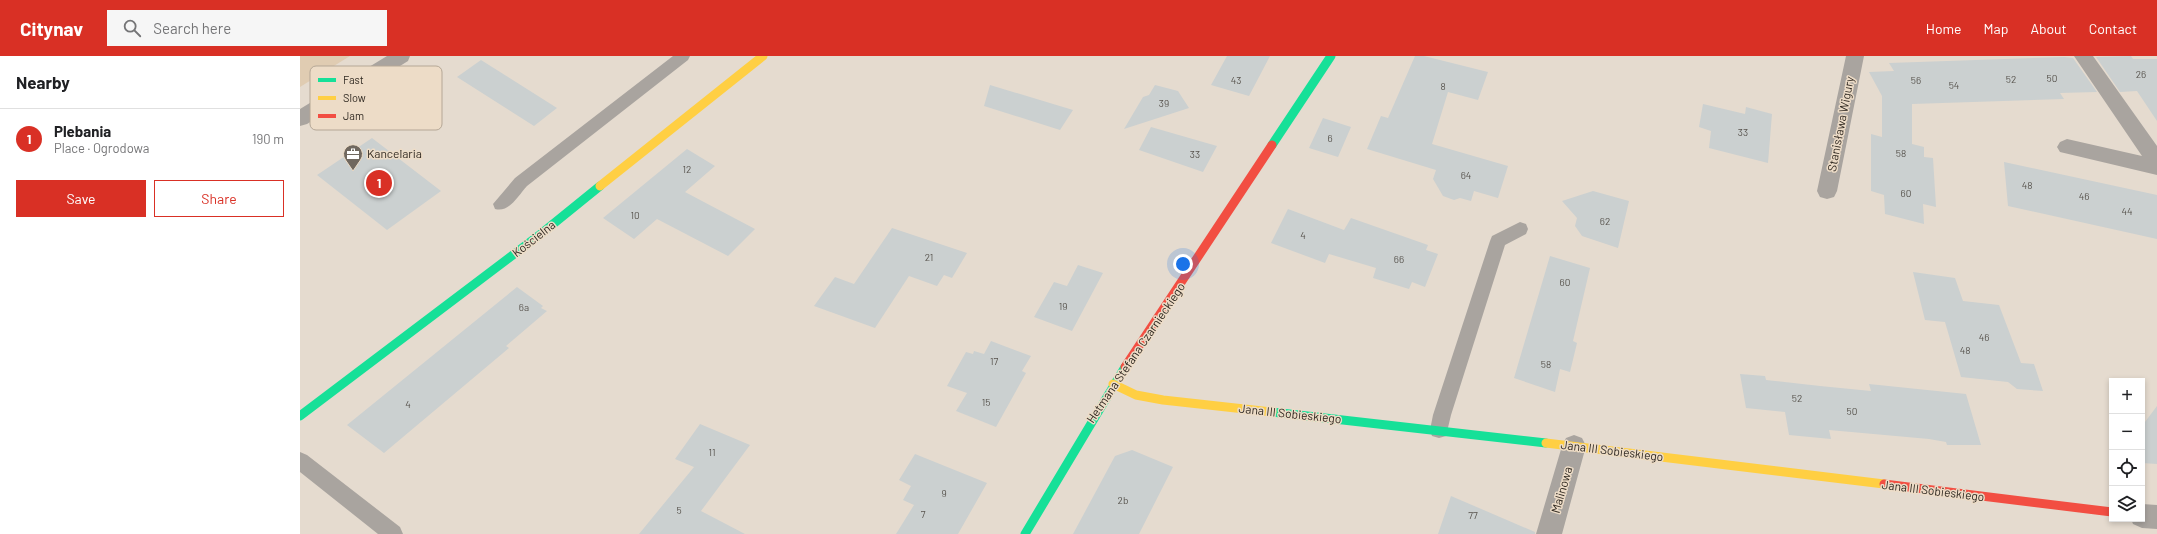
<!DOCTYPE html>
<meta charset="utf-8">
<style>
:root{--surface:#fff;--page:#f6f6f6;--text:#202124;--muted:#757577;--line:#e0e0e0;--accent:#d93025}
body{margin:0;font-family:Barlow,sans-serif;background:var(--page);color:var(--text)}
.controls{position:absolute;right:12px;bottom:12px;display:grid;overflow:hidden;border-radius:0px;box-shadow:0 2px 6px #0003}
.controls button{width:36px;height:36px;display:grid;place-items:center;padding:0;border:0;border-bottom:1px solid var(--line);background:var(--surface);color:var(--text);font:20px sans-serif}
.you{position:absolute;left:883px;top:208px;width:14px;height:14px;margin:-10px;border:3px solid #fff;border-radius:50%;background:#1a73e8;box-shadow:0 0 0 6px #1a73e833}
.badge{display:grid;place-items:center;width:26px;height:26px;border-radius:50%;background:var(--accent);color:#fff;font-size:13px;font-weight:700}
.pin{position:absolute;translate:-50% -50%;border:2px solid #fff;box-shadow:0 1px 4px #0006}
.list{margin:0;padding:0;list-style:none}
h2{display:flex;justify-content:space-between;align-items:center;height:52px;margin:0;padding:0 16px;font-size:17px}
h2 small{font-size:13px;font-weight:400;color:var(--muted)}
.list li{display:grid;grid-template-columns:26px 1fr auto;gap:12px;align-items:center;box-sizing:border-box;height:60px;padding:0 16px;border-top:1px solid var(--line)}
.list b{display:block;font-size:15px;white-space:nowrap}
.list p{margin:0;font-size:13px;white-space:nowrap;color:var(--muted)}
.list em{font-size:13px;font-style:normal;color:var(--muted)}
.actions{display:flex;gap:8px;padding:12px 16px}
.actions a{flex:1;padding:9px 0;border:1px solid var(--accent);border-radius:0px;text-align:center;font-size:14px;color:var(--accent)}
.actions .main{background:var(--accent);color:#fff}
.icon{flex:none;width:22px;height:22px;fill:none;stroke:currentColor;stroke-width:2;stroke-linecap:round;stroke-linejoin:round}
.map{position:relative;flex:none;width:1857px;height:478px;overflow:hidden}
header{display:flex;align-items:center;gap:24px;box-sizing:border-box;height:56px;padding:0 20px;background:var(--accent);color:#fff}
header strong{font-size:19px}
nav{display:flex;gap:22px;margin-inline-start:auto;font-size:14px}
.search{width:280px;height:36px;background:var(--page);display:flex;align-items:center;gap:10px;box-sizing:border-box;padding:0 14px;border-radius:0px;color:var(--muted);font-size:15px}
main{display:flex}
aside{flex:1;background:var(--surface)}
.map>svg:first-child{display:block}
.green{fill:#e0ccb2}
.building{fill:#cbd0d0}
.lines{fill:none;stroke-linecap:round;stroke-linejoin:round}
.lane{fill:#a9a49f;fill-rule:evenodd}
.street{fill:#a9a49f;fill-rule:evenodd}
.fast{stroke:#16e098;stroke-width:9}
.slow{stroke:#ffcf43;stroke-width:9}
.jam{stroke:#f24e42;stroke-width:9}
.labels{text-anchor:middle;stroke-width:3;stroke-linejoin:round;paint-order:stroke}
.number-label{font-size:10px;fill:#58544e}
.street-label{font-size:12px;fill:#312a22;stroke:#eddcc7}
.poi-label{font-size:12px;fill:#312a22;stroke:#eddcc7;text-anchor:start}
.key{fill:#eddcc7;stroke:#b5a796;stroke-width:1}
.key-label{font-size:11px;fill:#312a22}
</style>
<header>
<strong>Citynav</strong>
<div class="search"><svg class="icon" aria-label="search" viewBox="0 0 24 24"><circle cx="10" cy="10" r="6"/><path d="M15 15l6 6"/></svg>Search here</div>
<nav><a>Home</a><a>Map</a><a>About</a><a>Contact</a></nav>
</header>
<main>
<aside>
<h2>Nearby<small></small></h2>
<ul class="list">
<li><span class="badge">1</span><div><b>Plebania</b><p>Place · Ogrodowa</p></div><em>190 m</em></li>
</ul>
<div class="actions"><a class="main">Save</a><a>Share</a></div>
</aside>
<div class="map">
<svg width="1857" height="478" viewBox="0 0 1857 478">
<rect width="100%" height="100%" fill="#e5dbcf"/>
<path class="green" d="M0,0H50L0,31Z"/>
<path class="building" d="M927,0H970L949,40L911,29Z
M1115,0H1124L1188,16L1178,44L1148,36L1132,88L1208,110L1198,142L1174,135L1171,145L1160,142L1154,144L1143,140L1133,123L1136,114L1067,93L1081,60L1088,62Z
M1831,0L1833,3H1857V65L1837,35L1820,36L1796,1Z
M1764,1L1773,2L1797,36L1760,37L1764,43L1612,48V88L1624,91V101L1633,102L1636,151L1623,148L1624,168L1585,158L1584,139L1571,135V78L1582,81V40L1569,16L1594,15L1589,7Z
M181,4L257,52L234,70L157,21Z
M690,29L773,54L760,74L684,50Z
M855,29L878,35L889,52L824,73L843,41L849,39Z
M1403,48L1445,58L1446,51L1472,58L1468,107L1409,92L1411,75L1399,71Z
M1023,62L1051,71L1038,101L1009,92Z
M851,71L917,90L903,116L839,94Z
M72,82L141,135L87,174L17,119Z
M387,93L415,110L385,136L455,173L428,200L357,163L334,183L303,162Z
M1704,106L1857,139V183L1708,150Z
M1293,135L1329,145L1318,192L1282,180L1275,170L1277,162L1262,145Z
M988,153L1044,174L1051,162L1128,189L1126,194L1138,198L1125,231L1112,226L1109,233L1073,222L1076,212L1029,198L1025,207L971,187Z
M592,172L667,197L652,222L644,219L637,230L609,220L575,272L514,250L535,221L554,228Z
M1250,200L1290,212L1273,285L1277,287L1270,316L1260,313L1255,336L1214,322Z
M778,209L803,217L772,275L734,261L754,226L767,230Z
M1613,216L1655,222L1663,245L1699,249L1721,307L1734,308L1743,335L1717,333L1708,326L1661,321L1645,266L1625,264Z
M217,231L243,250L241,252L247,255L206,290L209,292L84,397L47,369Z
M691,285L731,300L722,315L726,317L696,371L656,355L667,337L647,330L666,296L673,298L674,295L684,298Z
M1440,318L1465,320L1466,324L1520,330L1571,335L1569,328L1666,338L1681,389H1647L1646,386L1629,383L1529,374L1531,383L1489,379L1485,356L1446,352Z
M1857,350V408L1842,407V370Z
M400,368L450,389L401,455L445,478H339L394,411L375,403Z
M832,394L873,411L839,478H773L815,400Z
M615,398L687,427L658,478H596L614,449L603,444L611,430L599,424Z
M1151,440L1235,476V478H1138Z"/>
<g class="lines">
<path class="lane" d="M373,0H390L388,4L227,130C218,140 209,157 195,153L193,148L215,122Z
M1220,166L1226,168L1228,173L1226,178L1205,189L1151,359L1146,380L1139,382L1132,380L1130,374L1133,359L1190,185L1192,180Z
M0,396L7,399L100,471L103,478H78L0,416Z"/>
<path class="street" d="M87,0H110L108,5L7,68L0,70V53Z
M1546,0H1564L1537,135L1534,141L1527,143L1520,141L1517,135Z
M1774,0H1793L1857,90V119L1760,96L1757,91L1760,86L1767,83L1842,100Z
M1274,379L1282,382L1286,390L1262,478H1236L1262,390L1266,382Z
M1842,448L1857,449V473L1842,472L1833,468L1831,463H1842Z"/>
<path class="fast" d="M972,89L1031,0
M972,356L1246,387
M0,360L242,177L300,130
M725,478L825,311"/>
<path class="slow" d="M300,130L463,0
M813,328L836,339L863,344L972,356
M1246,387L1584,428"/>
<path class="jam" d="M825,311L972,89
M1584,428L1812,456"/>
</g>
<defs>
<symbol id="office-pin" viewBox="-11 -11 22 30"><path d="M0 17L-7.5 6A9.5 9.5 0 1 1 7.5 6Z" fill="#70685f" stroke="#eddcc7"/><path d="M-6-3h4V-5.5h4V-3h4V5H-6ZM-1-4.5V-3h2v-1.5ZM-6 0V1H6V0Z" fill="#fff"/></symbol>
</defs>
<g fill-rule="evenodd">
<use href="#office-pin" x="42" y="87" width="22" height="30"/>
</g>
<g class="labels">
<g class="number-label">
<text x="1841" y="22">26</text>
<text x="1752" y="26">50</text>
<text x="1711" y="27">52</text>
<text x="936" y="28">43</text>
<text x="1616" y="28">56</text>
<text x="1654" y="33">54</text>
<text x="1143" y="34">8</text>
<text x="864" y="51">39</text>
<text x="1443" y="80">33</text>
<text x="1030" y="86">6</text>
<text x="1601" y="101">58</text>
<text x="895" y="102">33</text>
<text x="387" y="117">12</text>
<text x="1166" y="123">64</text>
<text x="1727" y="133">48</text>
<text x="1606" y="141">60</text>
<text x="1784" y="144">46</text>
<text x="1827" y="159">44</text>
<text x="335" y="163">10</text>
<text x="1305" y="169">62</text>
<text x="1003" y="183">4</text>
<text x="629" y="205">21</text>
<text x="1099" y="207">66</text>
<text x="1265" y="230">60</text>
<text x="763" y="254">19</text>
<text x="224" y="255">6a</text>
<text x="1684" y="285">46</text>
<text x="1665" y="298">48</text>
<text x="694" y="309">17</text>
<text x="1246" y="312">58</text>
<text x="1497" y="346">52</text>
<text x="686" y="350">15</text>
<text x="108" y="352">4</text>
<text x="1552" y="359">50</text>
<text x="412" y="400">11</text>
<text x="644" y="441">9</text>
<text x="823" y="448">2b</text>
<text x="379" y="458">5</text>
<text x="623" y="462">7</text>
<text x="1173" y="463">77</text>
</g>
<g class="street-label">
<text transform="translate(1541 68) rotate(-79)" y="4">Stanisława Wigury</text>
<text transform="translate(234 183) rotate(-38)" y="4">Kościelna</text>
<text transform="translate(836 297) rotate(-56)" y="4">Hetmana Stefana Czarnieckiego</text>
<text transform="translate(990 358) rotate(6)" y="4">Jana III Sobieskiego</text>
<text transform="translate(1312 395) rotate(7)" y="4">Jana III Sobieskiego</text>
<text transform="translate(1262 434) rotate(-74)" y="4">Malinowa</text>
<text transform="translate(1633 435) rotate(7)" y="4">Jana III Sobieskiego</text>
</g>
<g class="poi-label">
<text x="67" y="102">Kancelaria</text>
</g>
</g>
<rect x="10" y="10" width="132" height="64" rx="6" class="key"/>
<rect x="18" y="22" width="18" height="4" fill="#16e098"/>
<rect x="18" y="40" width="18" height="4" fill="#ffcf43"/>
<rect x="18" y="58" width="18" height="4" fill="#f24e42"/>
<g class="key-label">
<text x="43" y="28">Fast</text>
<text x="43" y="46">Slow</text>
<text x="43" y="64">Jam</text>
</g>
</svg>
<div class="controls">
<button>+</button>
<button>−</button>
<button><svg class="icon" aria-label="locate" viewBox="0 0 24 24"><circle cx="12" cy="12" r="6"/><path d="M12 2v4M12 18v4M2 12h4M18 12h4"/></svg></button>
<button><svg class="icon" aria-label="layers" viewBox="0 0 24 24"><path d="M12 4l9 5-9 5-9-5zM3 14l9 5 9-5"/></svg></button>
</div>
<div class="you"></div>
<div class="pin badge" style="left:79px;top:127px">1</div>
</div>
</main>
